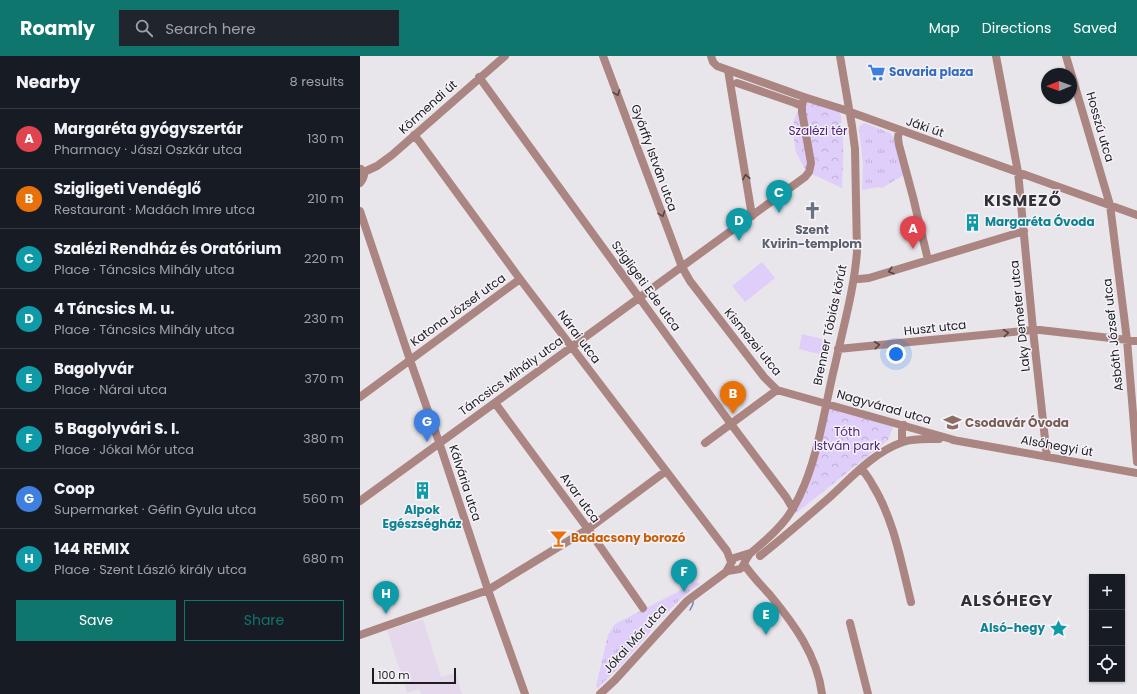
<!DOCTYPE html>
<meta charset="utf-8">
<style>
:root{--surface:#171b24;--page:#20242c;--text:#f1f3f6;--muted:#9ea1a6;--line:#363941;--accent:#0f766e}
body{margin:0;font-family:Poppins,sans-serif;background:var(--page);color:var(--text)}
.controls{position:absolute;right:12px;bottom:12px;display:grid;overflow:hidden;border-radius:0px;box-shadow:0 1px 3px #0004}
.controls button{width:36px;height:36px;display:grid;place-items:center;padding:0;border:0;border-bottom:1px solid var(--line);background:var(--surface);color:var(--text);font:20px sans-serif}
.compass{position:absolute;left:681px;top:12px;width:36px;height:36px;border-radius:50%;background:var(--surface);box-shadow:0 1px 3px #0004;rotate:269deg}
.scale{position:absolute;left:12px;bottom:10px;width:84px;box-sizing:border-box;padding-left:4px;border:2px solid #1c1b1d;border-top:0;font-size:11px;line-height:14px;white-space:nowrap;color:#1c1b1d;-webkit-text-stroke:3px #f5f3f9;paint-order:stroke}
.you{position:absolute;left:536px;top:298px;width:14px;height:14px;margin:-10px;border:3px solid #fff;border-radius:50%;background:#1a73e8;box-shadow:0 0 0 6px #1a73e833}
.badge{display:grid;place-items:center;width:26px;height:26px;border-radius:50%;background:var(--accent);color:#fff;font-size:13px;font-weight:700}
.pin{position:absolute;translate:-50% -33px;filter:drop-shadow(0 1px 2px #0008)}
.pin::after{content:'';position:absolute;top:21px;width:14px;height:12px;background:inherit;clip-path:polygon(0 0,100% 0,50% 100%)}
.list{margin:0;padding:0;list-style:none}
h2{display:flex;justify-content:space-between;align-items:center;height:52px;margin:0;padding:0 16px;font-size:17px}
h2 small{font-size:13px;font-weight:400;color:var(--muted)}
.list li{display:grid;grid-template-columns:26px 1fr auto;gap:12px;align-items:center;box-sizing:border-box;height:60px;padding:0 16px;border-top:1px solid var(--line)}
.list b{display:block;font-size:15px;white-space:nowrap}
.list p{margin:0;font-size:13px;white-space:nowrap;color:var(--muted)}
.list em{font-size:13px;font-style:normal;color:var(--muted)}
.actions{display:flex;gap:8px;padding:12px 16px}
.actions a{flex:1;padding:9px 0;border:1px solid var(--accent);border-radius:0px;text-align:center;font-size:14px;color:var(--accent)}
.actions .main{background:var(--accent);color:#fff}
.icon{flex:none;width:22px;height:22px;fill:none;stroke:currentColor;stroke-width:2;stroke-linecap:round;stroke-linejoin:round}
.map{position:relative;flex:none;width:777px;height:638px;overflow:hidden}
header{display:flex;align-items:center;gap:24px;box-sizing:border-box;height:56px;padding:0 20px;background:var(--accent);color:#fff}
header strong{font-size:19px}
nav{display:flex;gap:22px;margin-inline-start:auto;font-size:14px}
.search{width:280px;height:36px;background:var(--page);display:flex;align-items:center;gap:10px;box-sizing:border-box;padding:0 14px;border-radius:0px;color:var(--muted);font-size:15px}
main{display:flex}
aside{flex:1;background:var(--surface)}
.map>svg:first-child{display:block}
.education{fill:#e5d8ec}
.grass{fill:url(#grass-tufts)}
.park{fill:url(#park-crowns)}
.garden{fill:#dfcdfa}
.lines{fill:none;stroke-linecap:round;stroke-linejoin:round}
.stream{stroke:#638ab5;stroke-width:1.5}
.minor{stroke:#ab8581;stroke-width:8}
.oneway{stroke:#554545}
.labels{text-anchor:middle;stroke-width:3;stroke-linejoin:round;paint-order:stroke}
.shop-label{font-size:12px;font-weight:bold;fill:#366cbe;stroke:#f5f3f9;text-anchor:start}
.street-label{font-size:12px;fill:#1c1b1d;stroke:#f5f3f9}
.park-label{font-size:12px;fill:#4f2678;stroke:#f5f3f9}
.culture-label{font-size:12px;font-weight:bold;fill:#0d838f;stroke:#f5f3f9;text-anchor:start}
.worship-label{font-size:12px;font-weight:bold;fill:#5b616d;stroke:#f5f3f9}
.education-label{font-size:12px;font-weight:bold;fill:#785e54;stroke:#f5f3f9;text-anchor:start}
.food-label{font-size:12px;font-weight:bold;fill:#c56008;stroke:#f5f3f9;text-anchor:start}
.district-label{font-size:16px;font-weight:bold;letter-spacing:1px;fill:#313034;stroke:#f5f3f9}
</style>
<header>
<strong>Roamly</strong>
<div class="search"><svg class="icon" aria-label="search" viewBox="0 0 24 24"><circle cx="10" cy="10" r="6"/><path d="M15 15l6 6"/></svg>Search here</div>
<nav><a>Map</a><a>Directions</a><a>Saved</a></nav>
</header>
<main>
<aside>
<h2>Nearby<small>8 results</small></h2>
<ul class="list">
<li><span class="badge" style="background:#e0444e">A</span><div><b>Margaréta gyógyszertár</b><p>Pharmacy · Jászi Oszkár utca</p></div><em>130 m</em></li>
<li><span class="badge" style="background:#e8710a">B</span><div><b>Szigligeti Vendéglő</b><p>Restaurant · Madách Imre utca</p></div><em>210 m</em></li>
<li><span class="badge" style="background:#0f9aa8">C</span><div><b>Szalézi Rendház és Oratórium</b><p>Place · Táncsics Mihály utca</p></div><em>220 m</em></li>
<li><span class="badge" style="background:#0f9aa8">D</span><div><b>4 Táncsics M. u.</b><p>Place · Táncsics Mihály utca</p></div><em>230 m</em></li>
<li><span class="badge" style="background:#0f9aa8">E</span><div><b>Bagolyvár</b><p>Place · Nárai utca</p></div><em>370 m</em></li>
<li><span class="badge" style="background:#0f9aa8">F</span><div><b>5 Bagolyvári S. I.</b><p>Place · Jókai Mór utca</p></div><em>380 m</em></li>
<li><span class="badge" style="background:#3f7fe0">G</span><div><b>Coop</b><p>Supermarket · Géfin Gyula utca</p></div><em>560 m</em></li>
<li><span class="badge" style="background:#0f9aa8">H</span><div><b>144 REMIX</b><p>Place · Szent László király utca</p></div><em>680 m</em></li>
</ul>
<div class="actions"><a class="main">Save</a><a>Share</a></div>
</aside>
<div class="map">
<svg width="777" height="638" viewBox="0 0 777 638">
<defs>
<pattern id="grass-tufts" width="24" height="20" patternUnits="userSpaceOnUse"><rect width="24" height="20" fill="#dfcdfa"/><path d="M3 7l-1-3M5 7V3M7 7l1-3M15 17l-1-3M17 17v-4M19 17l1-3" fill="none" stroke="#bfafd6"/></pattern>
<pattern id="park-crowns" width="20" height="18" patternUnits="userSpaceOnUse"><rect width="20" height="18" fill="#dfcdfa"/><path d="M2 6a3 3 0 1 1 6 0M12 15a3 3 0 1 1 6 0" fill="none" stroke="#bfafd6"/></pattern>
</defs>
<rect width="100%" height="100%" fill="#e8e6eb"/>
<path class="education" d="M63,563L81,621L96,617L102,638H61L59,633L47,637L27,574Z"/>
<path class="grass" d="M505,67L530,77L533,80L544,119L522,132L518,131L502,134L503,108L499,71L502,68Z
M337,526L340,528L325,539L301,562L286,581L263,607L238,632L236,630L248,579L255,568Z"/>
<path class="park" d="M442,44L480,56C485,82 483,107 482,132L446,115L441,106L436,96L434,84L433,74L434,64Z
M467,351L534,368L528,384L435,458L458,402Z"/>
<path class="garden" d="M402,206L415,222L385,246L372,230Z
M442,278L466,284L463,299L439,293Z"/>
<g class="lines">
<path class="stream" d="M330,554L333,548V545"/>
<path class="minor" d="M243,0L322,211L330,225L404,321L417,334L598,385
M351,0L353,6L357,10L444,41L482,53L777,159
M636,0L658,116L673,274L687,401
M706,0L750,149L767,284L777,406
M368,14L392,160
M119,21L371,368L426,441L433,453
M377,27L435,47L442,50
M539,74L538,82L539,89L553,141L568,204
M54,79L59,85L160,223L367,495L371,506
M4,116L17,110L32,99L145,0
M0,127C4,122 6,117 1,113
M0,155L50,304L79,386L128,534L165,638
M494,223H499L509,222L664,175
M478,293L673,274H680L777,285
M0,341L160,223
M135,347L228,473L283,552
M593,384L777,417
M542,386V374L544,369
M345,387L417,334
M501,412C505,417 509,422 512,428C534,463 541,506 551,546
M0,445L445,121L449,116L451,107L442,56V50L444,41
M400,500C424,481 447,461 470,441C492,421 514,396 543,386C554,382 567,383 579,383
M384,508C391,519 401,529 410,539C434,568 457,599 462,638
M366,516C370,514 377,514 380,513C384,511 386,500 392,496C404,486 415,477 425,464C431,457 435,449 439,441C459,400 464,353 475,309C483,272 494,234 497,196L495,93L492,70L480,0
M490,567L508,638
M0,579L128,534L228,473L306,415
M240,638L255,624L327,545L366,516L374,502L390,497"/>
</g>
<defs><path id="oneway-chevron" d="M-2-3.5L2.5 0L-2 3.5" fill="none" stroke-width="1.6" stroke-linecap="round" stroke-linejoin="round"/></defs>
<g class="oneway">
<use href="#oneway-chevron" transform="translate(257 37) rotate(70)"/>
<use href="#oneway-chevron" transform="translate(386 121) rotate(-100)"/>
<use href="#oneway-chevron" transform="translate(302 158) rotate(70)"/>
<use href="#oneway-chevron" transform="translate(531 215) rotate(163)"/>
<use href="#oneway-chevron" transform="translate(646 277) rotate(-6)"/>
<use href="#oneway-chevron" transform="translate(517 289) rotate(-6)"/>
</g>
<defs>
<symbol id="supermarket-bare" viewBox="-9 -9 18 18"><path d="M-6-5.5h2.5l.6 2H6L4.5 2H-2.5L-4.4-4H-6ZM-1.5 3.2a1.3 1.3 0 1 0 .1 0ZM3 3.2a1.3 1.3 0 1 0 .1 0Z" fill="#3f7fe0" stroke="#f5f3f9" stroke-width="2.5" paint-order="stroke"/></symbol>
<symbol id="church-bare" viewBox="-9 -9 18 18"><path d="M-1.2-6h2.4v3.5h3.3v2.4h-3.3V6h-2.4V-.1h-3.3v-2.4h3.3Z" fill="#6b7280" stroke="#f5f3f9" stroke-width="2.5" paint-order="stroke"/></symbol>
<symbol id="building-bare" viewBox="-9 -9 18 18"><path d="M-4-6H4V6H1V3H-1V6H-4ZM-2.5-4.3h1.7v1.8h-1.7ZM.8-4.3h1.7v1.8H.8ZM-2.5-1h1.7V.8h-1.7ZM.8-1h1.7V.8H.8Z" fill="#0f9aa8" stroke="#f5f3f9" stroke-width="2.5" paint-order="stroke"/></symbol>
<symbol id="school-bare" viewBox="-9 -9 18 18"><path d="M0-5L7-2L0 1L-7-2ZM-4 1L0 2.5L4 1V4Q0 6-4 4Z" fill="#8d6e63" stroke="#f5f3f9" stroke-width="2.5" paint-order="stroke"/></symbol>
<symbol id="bar-bare" viewBox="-9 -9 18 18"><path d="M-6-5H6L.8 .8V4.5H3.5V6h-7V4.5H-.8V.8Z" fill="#e8710a" stroke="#f5f3f9" stroke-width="2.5" paint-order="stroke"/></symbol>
<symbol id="sight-bare" viewBox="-9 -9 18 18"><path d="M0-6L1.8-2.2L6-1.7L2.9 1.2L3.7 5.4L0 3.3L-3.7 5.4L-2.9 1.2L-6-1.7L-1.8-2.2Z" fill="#0f9aa8" stroke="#f5f3f9" stroke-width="2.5" paint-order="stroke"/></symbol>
</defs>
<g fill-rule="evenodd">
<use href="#supermarket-bare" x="504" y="4" width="25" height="25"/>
<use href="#church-bare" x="440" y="142" width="25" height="25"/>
<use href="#building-bare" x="600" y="154" width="25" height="25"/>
<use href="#school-bare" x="580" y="354" width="25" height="25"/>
<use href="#building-bare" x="50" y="422" width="25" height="25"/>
<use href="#bar-bare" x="186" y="470" width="25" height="25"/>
<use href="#sight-bare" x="686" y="560" width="25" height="25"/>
</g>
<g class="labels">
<g class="shop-label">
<text x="529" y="20">Savaria plaza</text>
</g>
<g class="street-label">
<text transform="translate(68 51) rotate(-42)" y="4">Körmendi út</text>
<text transform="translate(565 71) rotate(19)" y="4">Jáki út</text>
<text transform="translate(740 71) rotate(74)" y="4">Hosszú utca</text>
<text transform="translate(294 102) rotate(70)" y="4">Győrffy István utca</text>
<text transform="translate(286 230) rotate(54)" y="4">Szigligeti Ede utca</text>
<text transform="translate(98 254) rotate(-36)" y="4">Katona József utca</text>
<text transform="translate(660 260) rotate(-96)" y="4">Laky Demeter utca</text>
<text transform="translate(470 269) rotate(-78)" y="4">Brenner Tóbiás körút</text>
<text transform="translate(575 272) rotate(-6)" y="4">Huszt utca</text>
<text transform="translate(753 279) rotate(-96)" y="4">Asbóth József utca</text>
<text transform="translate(219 281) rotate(53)" y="4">Nárai utca</text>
<text transform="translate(393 286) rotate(51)" y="4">Kismezei utca</text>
<text transform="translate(151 320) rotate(-36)" y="4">Táncsics Mihály utca</text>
<text transform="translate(524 351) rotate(16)" y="4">Nagyvárad utca</text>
<text transform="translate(697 390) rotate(10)" y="4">Alsóhegyi út</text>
<text transform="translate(105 427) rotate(72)" y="4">Kálvária utca</text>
<text transform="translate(220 442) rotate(54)" y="4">Avar utca</text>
<text transform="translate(275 583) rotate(-48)" y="4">Jókai Mór utca</text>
</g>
<g class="park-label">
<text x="458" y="79">Szalézi tér</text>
<text x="487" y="380">Tóth<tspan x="487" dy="14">István park</tspan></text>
</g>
<g class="culture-label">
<text x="625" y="170">Margaréta Óvoda</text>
<text x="62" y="458" text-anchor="middle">Alpok<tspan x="62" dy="14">Egészségház</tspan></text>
<text x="685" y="576" text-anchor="end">Alsó-hegy</text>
</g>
<g class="worship-label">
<text x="452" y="178">Szent<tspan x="452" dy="14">Kvirin-templom</tspan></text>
</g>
<g class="education-label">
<text x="605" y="371">Csodavár Óvoda</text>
</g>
<g class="food-label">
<text x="211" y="486">Badacsony borozó</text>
</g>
<g class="district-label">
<text x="663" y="150">KISMEZŐ</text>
<text x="647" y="550">ALSÓHEGY</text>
</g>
</g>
</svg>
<div class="controls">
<button>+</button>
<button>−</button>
<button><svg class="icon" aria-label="locate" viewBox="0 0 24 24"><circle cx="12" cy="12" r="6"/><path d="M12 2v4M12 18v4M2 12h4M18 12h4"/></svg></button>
</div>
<svg class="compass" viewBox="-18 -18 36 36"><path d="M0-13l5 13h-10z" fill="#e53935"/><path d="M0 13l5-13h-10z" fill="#9ea1a6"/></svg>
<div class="scale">100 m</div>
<div class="you"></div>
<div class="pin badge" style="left:553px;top:193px;background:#e0444e">A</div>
<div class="pin badge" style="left:373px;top:358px;background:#e8710a">B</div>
<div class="pin badge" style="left:419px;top:157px;background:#0f9aa8">C</div>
<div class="pin badge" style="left:379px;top:185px;background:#0f9aa8">D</div>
<div class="pin badge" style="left:406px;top:579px;background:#0f9aa8">E</div>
<div class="pin badge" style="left:324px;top:536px;background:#0f9aa8">F</div>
<div class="pin badge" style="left:67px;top:386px;background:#3f7fe0">G</div>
<div class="pin badge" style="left:26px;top:558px;background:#0f9aa8">H</div>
</div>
</main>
